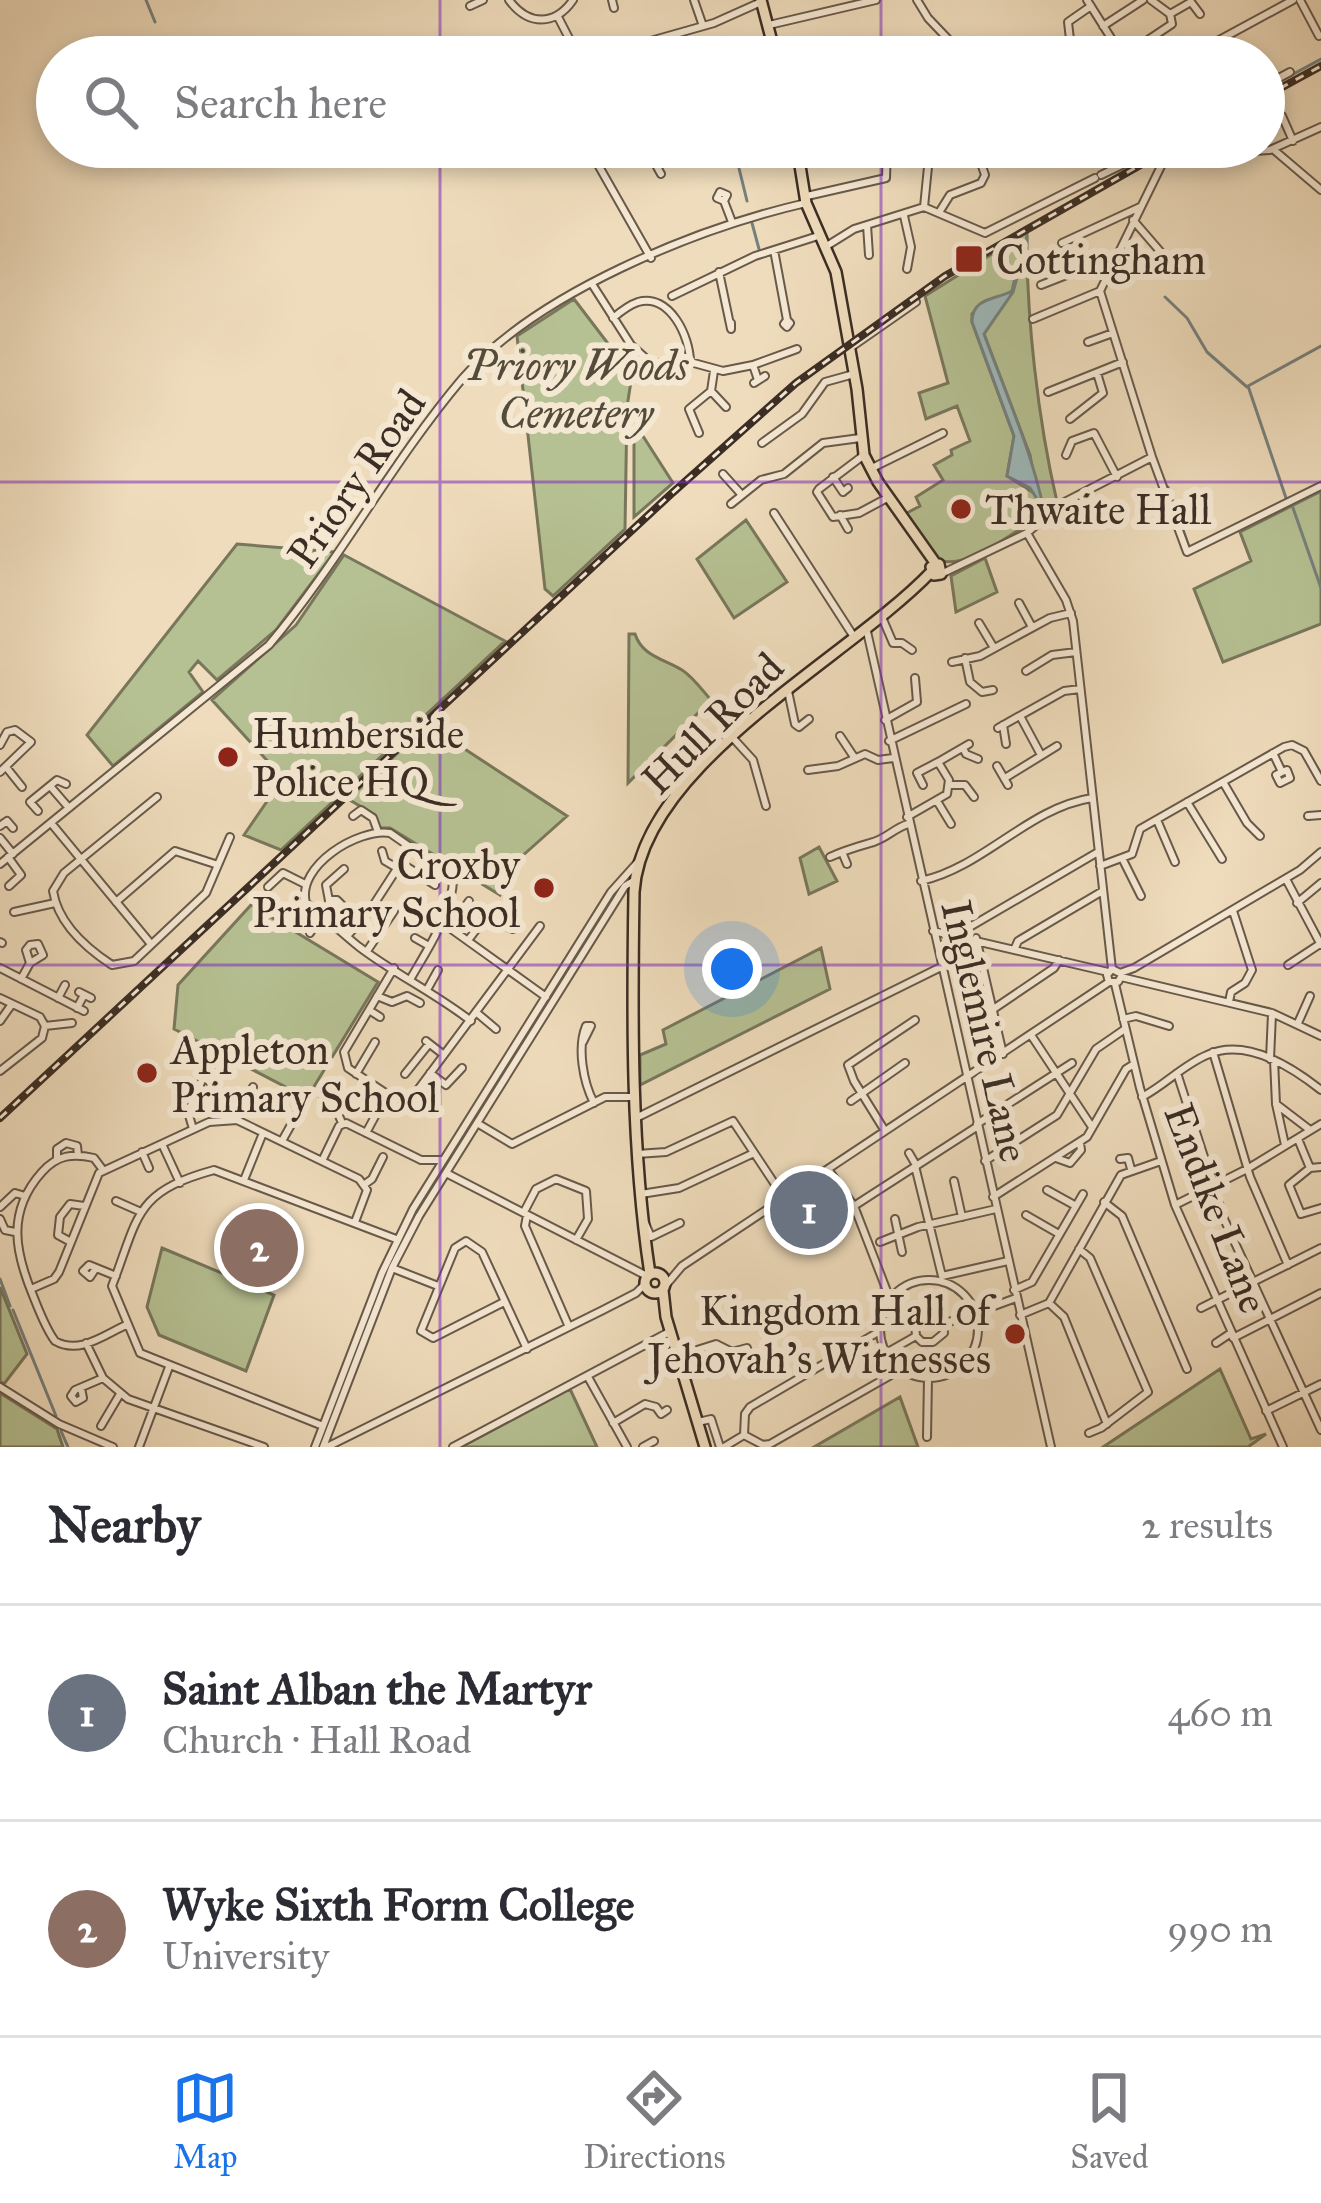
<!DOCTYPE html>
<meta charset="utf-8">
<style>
:root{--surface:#fff;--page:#f2f2f3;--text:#2b2b33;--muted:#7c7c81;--line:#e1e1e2;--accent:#1a73e8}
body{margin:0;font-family:"IM FELL Great Primer",serif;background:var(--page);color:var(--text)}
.you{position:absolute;left:732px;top:969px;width:42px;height:42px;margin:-30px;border:9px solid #fff;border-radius:50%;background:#1a73e8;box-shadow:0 0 0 18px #1a73e833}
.badge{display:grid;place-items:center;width:78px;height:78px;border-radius:50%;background:var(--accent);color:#fff;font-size:39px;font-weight:700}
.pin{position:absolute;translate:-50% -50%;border:6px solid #fff;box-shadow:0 3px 12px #0006}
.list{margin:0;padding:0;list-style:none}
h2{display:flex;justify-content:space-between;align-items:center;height:156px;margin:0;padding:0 48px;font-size:51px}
h2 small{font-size:39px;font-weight:400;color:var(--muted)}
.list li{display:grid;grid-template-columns:78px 1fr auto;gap:36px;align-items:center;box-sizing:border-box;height:216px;padding:0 48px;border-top:3px solid var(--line)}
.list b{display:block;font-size:45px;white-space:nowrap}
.list p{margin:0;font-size:39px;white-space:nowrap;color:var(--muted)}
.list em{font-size:39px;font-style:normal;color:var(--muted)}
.icon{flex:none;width:66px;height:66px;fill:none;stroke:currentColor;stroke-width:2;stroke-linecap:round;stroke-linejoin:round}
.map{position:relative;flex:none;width:1321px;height:1447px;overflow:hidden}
.search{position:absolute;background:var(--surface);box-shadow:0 6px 18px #0003;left:36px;right:36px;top:36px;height:132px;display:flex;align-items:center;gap:30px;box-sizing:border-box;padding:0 42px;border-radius:66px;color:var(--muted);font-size:45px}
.sheet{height:588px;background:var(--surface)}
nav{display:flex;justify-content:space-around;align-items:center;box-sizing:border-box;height:168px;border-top:3px solid var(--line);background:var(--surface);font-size:33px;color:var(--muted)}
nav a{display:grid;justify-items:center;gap:6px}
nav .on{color:var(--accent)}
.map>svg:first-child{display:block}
.green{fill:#b6c193;stroke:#78775c;stroke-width:3;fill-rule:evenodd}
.water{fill:#9db9ba;stroke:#76817e;stroke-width:3}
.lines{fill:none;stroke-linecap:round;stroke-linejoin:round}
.stream{stroke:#76817e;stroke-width:3}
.minor-casing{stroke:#68594a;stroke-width:10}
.major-casing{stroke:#3b2d24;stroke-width:14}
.minor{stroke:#f5e8d3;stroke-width:6}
.major{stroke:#efdcbc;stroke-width:9}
.rail-casing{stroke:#3b2d24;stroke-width:8}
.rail{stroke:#f5e8d3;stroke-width:3;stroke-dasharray:9;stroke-linecap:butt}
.grid{fill:none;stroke:#7b2cbf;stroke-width:3;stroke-opacity:0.55}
.poi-dot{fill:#8f2418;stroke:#f5e8d3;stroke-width:4.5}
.labels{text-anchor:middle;stroke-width:12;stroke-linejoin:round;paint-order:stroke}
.poi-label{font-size:42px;fill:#3b2d24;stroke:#f5e8d3;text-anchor:start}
.park-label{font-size:42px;font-style:italic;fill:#544b3a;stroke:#f5e8d3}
.street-label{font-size:42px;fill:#3b2d24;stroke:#f5e8d3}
</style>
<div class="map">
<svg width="1321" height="1447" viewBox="0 0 1321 1447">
<rect width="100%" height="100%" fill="#efdcbc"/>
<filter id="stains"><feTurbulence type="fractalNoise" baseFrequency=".00167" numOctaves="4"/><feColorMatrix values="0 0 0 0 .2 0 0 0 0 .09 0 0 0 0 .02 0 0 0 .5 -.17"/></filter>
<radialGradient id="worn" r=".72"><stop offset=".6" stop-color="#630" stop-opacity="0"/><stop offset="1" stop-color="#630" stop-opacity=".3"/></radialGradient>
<path class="green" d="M1027,232C1026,316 1038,420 1057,502L1033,518L1028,516L1016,524L1019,530C993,546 966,568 935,560L905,514L920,506L916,497L943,480L934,465L952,455L951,450L970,441L957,406L926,419L919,393L948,383L925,296ZM1011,293L984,334L1030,455L1037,495L1007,476L1014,436L972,322V314C984,301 996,298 1011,293Z
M574,299L632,375L627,407L625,529L553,596L545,589L517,336Z
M641,433L673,483L634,517V434Z
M1321,491V624L1223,662L1194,589L1251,561L1240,532Z
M746,520L787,582L734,618L697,559Z
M237,544L335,552L276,630L217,680L198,661L189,672L203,692L113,766L87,735Z
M344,555L505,641L281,850L244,835L283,778L212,700L296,625Z
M985,558L997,592L956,612L951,576Z
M629,634H635C642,656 664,659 682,670C693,677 702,690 711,700L628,783Z
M428,725L567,816L511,866L500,895L390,828H378L375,815L348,799Z
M819,847L837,881L809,894L800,858Z
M251,905L378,982L307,1098L174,1029L178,985Z
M821,948L830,989L640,1085V1055L666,1044L663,1030Z
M162,1248L274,1295L246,1371L159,1335L147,1307Z
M0,1287L27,1354L4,1384L0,1381Z
M1220,1369L1251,1439L1266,1434L1248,1447H1103Z
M570,1389L597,1447H461Z
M0,1393L57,1429L63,1447H0Z
M900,1397L918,1447H814Z"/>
<path class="water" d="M1027,235L1026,272L1018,274L1013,292L984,334C1006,394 1031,449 1044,510L1030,488L1007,476L1014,436L972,322C972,297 996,300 1012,291L1016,272L1024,271Z"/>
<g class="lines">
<path class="stream" d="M146,0L155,22
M1264,90L1321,59
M1170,152L1234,149
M737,160L747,201
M752,223L759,249
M1165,297L1187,318L1207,352L1247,387
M1168,487L1189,547
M1321,491L1292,505L1321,588
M1294,496L1321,482
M1286,498L1248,386L1321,346
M0,1279L10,1306
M13,1310L56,1416
M61,1431L68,1447"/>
<defs>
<path id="minor" d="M509,0C528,26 555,26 573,0
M612,0L614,8
M694,0L703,26
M917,0L928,18L965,57
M1087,0L1123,57
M1300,0L1319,36
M470,6L483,0
M1170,14L1191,2L1200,14
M558,17L573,46L586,57
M769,25L876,0
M1103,26L1143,0
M1139,46L1172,24L1170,14L1151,0
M525,51L527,57
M838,55L839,57
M533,57L573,46
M629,57L647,42L714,23L761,2
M879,57L891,53L899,57
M1072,57L1068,22L1091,6
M1188,57L1293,0
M1264,86L1290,72
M1282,116L1293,141
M588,147L651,258
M646,147L661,174
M696,147L703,153L720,147
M1274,150L1321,190
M594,156L608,147
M1166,156L1270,150L1321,127
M1101,175L1159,147
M807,196L886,178L887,147
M724,201L727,195L720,192L717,198L724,201L732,222
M924,207L985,233L1095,178
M924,207L930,147
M940,211L950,195L981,183L985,175L981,163L989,158
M904,216L911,247L907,269
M1133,220L1171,264
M867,225L869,255
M1062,243L1140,207
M825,247L854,229L924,207
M774,250L787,320L784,324L787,327L790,323L787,320
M719,272L731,329V323
M592,284L631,345L652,364L690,362L723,371L753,365L797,349
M1041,285L1115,256
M672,296L755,256L818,236
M613,318C620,312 629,305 638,302C670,293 690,337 690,362
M1033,319L1100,291
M1088,342L1113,333
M850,348L916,302
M753,365L758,380
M754,383L765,376
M711,391L726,407
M1048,392L1123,362
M1070,419L1103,393L1097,373
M699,433L689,409L711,391L714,371
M762,443L802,414L825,382L854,374
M864,455L819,489L817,492L833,517L859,513L889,497
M1066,455L1072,441L1094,433L1117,477
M1152,457L1187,552L1321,486
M870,469L943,433
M723,474L741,494
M833,477L843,492L848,488
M731,504L761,480L784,474L823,443L860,438
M774,513L854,637
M840,515L848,529
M1027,533L1066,600L1073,621L1112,969
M941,574L1027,533L1061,504L1152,457L1100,291L1166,156L1165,147
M1019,603L1032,627
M881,615L893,643H902L912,650
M979,623L994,648
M866,627L1051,1447
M965,658L970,682L982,692L993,690
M952,662L980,656L1050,618L1071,613
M1026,671L1052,655L1076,652
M788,691L795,724L799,727L809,719
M1020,716L1041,755
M885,720L917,702L915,678
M1003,725L1006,744
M998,728L1064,691L1080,689
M840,736L854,757
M732,737L753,760L766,806
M889,741L966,704
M0,745L7,732L15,730L31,742L0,772
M963,748L966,754L978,759
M1273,753L1282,772L1287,770L1290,778L1280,783L1276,775L1282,772
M997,766L1008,785
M6,767L22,787
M808,770L838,766L865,754L878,760L893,758
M1005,778L1057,746
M1223,782L1247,823L1260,836
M923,785L917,773L938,762
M950,785H965L974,797
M50,786L69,808
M157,797L64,873L53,891C58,923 86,948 112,965L134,961L206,893L230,837
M937,801L951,824
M1187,802L1222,859
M38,811L30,802L57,780L66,784
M353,816L361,810L373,818L378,832
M1308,816L1321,815
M907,817L947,794L949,780L938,762L969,744
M1157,820L1175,862
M51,823L151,944
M0,826L7,821L13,828
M0,838L13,854
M382,851L385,861L397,868
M842,852L847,864
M8,857L21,875L9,886
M830,857C845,850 856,847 870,843C885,840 894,828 908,824
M1123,860L1141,896
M401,863L435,885
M0,864L269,645C340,561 391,463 462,379C536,293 697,228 806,203
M1100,866L1132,854L1140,829L1284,747L1292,745L1304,751L1321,781
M1286,879L1321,945
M921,881C984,867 1028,808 1092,798
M268,887L283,873L305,884
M329,900H337L347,910
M116,902L175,851L218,865
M1297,903L1321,883
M446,906L462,911L469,901
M14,912L55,903
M326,916L330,906L326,885L344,869
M440,921L546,997
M933,931L1108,972
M310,933L322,914
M965,934L968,928L1098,852
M348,935L369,912L411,847
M415,938L429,946
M976,938L1003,1054
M469,939L485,918L513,929
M0,942L2,943
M1015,948L1018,941L1101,892
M367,951L394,911
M1288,965L1320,944
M0,968L84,1011
M1121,977L1272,1013L1321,1036
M411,978C427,950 454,910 453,877L390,833C358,828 296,866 306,903C324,916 341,932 358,946C393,973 435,993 471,1021
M21,979L30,963L26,950L30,945L38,944L43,955L30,963
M1109,982L1107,975L1112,969L1120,973L1134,968L1300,870L1321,852
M1115,984L1140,1088L1175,1205L1283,1447
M428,988L438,970
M79,992L91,998
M377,996L392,1002L407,996L420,1003
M0,998L40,1017L45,1026L42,1038L0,1071
M58,998L65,985
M1229,1002L1231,992L1245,983L1252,970L1233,911
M77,1008L84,995
M369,1010L380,1017
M992,1010L1054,968L1059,960
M477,1013L496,1029
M1123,1019L1136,1016L1169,1026
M0,1021L12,1004
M1298,1023L1310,996
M45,1026L72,1023
M1031,1035L1092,1127
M426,1041L444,1055
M583,1042L591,1026H586C577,1047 583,1082 594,1103
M1213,1052L1250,1177L1288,1265
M1270,1059L1272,1014
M1274,1060L1276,1104L1285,1145
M430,1073L446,1085L462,1068
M1177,1073L1224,1219L1321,1430
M356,1074L375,1042
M405,1074L429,1044
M387,1094L401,1100L414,1095L540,926
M1142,1097C1165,1085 1183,1065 1207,1055C1246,1037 1292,1067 1321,1090
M323,1098L334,1104L342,1123
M851,1101L905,1063
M1276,1104L1310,1130
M636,1118L941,967
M237,1120L253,1087
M477,1123L512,1144L605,1097H635
M977,1124L1072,1063
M193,1129L188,1112L206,1071L215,1073L210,1082L204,1078
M885,1131L854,1081L848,1065L915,1020
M366,1133L387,1094L348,1068L344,1052L394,968
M1298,1139L1310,1168
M282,1141L297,1114
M162,1144L180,1183
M142,1152L149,1168
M909,1153L916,1165
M637,1154L666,1152L733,1121L784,1198
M1056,1158L1070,1163L1081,1150L1080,1143
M57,1159V1149L66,1143L77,1146L78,1155
M1120,1159L1128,1158L1131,1169
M322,1161L339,1126L346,1123L421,1160H442
M985,1161L1057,1115L1096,1049L1125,1029
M915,1166L942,1276
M1321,1167L1310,1168L1289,1185L1301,1214L1321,1208
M828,1169L854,1206L890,1299
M103,1170L94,1158C73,1153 57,1155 42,1172C6,1212 15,1253 34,1298C40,1313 46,1329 55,1341C79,1355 104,1335 126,1325
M446,1173L647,1276
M244,1180L263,1133
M954,1181L962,1217
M365,1184L372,1179L383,1157
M1047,1190L1076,1206
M641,1194L679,1188L754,1153
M993,1197L1087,1137L1126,1069L1134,1064
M116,1201L141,1212
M1104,1202L1122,1216L1187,1369
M1175,1205L1247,1169L1321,1124
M854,1206L978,1126
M0,1207L15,1193L25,1196
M524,1212L536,1189L556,1179L586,1191L588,1219L576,1240
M527,1215L525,1226L569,1327
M1026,1215L1059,1234
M0,1219L5,1230L15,1232
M895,1219L902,1252
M645,1223L651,1237L680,1223
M69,1241L58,1235L60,1217L70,1204L84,1206
M880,1242L918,1227L996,1209
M1079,1249L1090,1258L1148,1392L1101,1428L1089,1433
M96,1268L90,1277L83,1271L89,1265L116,1276
M392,1268L438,1286
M942,1276L1008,1261
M880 1329a49 49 0 1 1 98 0a49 49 0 1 1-98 0Z
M666,1285L682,1266L1109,982H1118L1121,977
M31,1289L54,1279L59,1272L99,1173L209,1122L237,1120L359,1179L367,1190L355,1222
M1014,1290L1032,1282L1083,1194
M504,1302L433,1338L421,1331L455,1248L466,1241L482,1252L527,1349
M1049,1303L1064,1317L1107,1424
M1201,1308L1321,1248
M975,1313L1016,1298
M1020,1315L1049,1303L1121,1175L1161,1161
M943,1324L966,1316
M1233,1338L1321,1293
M86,1343L103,1378L128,1399L264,1447
M1216,1343L1231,1333
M886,1353L916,1336L915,1323L932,1314L943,1324L944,1333L933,1342H922L916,1336
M678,1356L716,1344L732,1352L747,1348L752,1363L739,1369L733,1367L732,1352
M588,1377L627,1447
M0,1387L59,1424L113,1447
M81,1388L83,1398L76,1402L71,1396L75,1390L103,1378
M1266,1411L1321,1384
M698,1422L711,1419L720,1447
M613,1423L645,1404L656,1407L661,1414L667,1410
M101,1426L120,1394
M323,1426L140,1353L112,1286C139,1216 134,1192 214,1170L396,1239
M744,1435L745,1414L750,1407L880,1331
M744,1435L763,1445L770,1444L900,1370
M927,1437L928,1378
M139,1447L169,1367
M315,1447L382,1273L413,1209L611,892L637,863
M323,1447L392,1268L419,1216L625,886L635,880
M327,1447L603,1310L636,1293L645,1284
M453,1447L671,1331
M643,1447L654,1441
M724,1447L744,1435"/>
<path id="major" d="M761,0L776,57
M797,147L806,203L836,272L857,389L864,455L878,482L936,564
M939,564L941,574L934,575L931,567Z
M645 1283a10 10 0 1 1 20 0a10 10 0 1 1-20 0Z
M650,1274C631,1149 632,1019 634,892C642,763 849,658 931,572
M663,1290L666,1317L705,1447"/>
</defs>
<use href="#minor" class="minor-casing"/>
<use href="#major" class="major-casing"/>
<use href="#minor" class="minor"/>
<use href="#major" class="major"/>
<defs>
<path id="rail" d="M1264,97L1321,66
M0,1118L670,495L796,383L945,276L1172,147"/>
</defs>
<use href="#rail" class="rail-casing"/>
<use href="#rail" class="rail"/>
</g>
<path class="grid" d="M440,0V57M881,0V57M440,147V1447M881,147V1447M0,482H1321M0,965H1321"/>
<g class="poi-dot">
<rect x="954" y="244" width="30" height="30" rx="6"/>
<circle cx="961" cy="509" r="12"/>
<circle cx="228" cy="757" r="12"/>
<circle cx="544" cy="888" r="12"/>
<circle cx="147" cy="1073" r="12"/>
<circle cx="1015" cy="1334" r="12"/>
</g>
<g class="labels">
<g class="poi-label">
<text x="996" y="274">Cottingham</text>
<text x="985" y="524">Thwaite Hall</text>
<text x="252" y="748">Humberside<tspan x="252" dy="48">Police HQ</tspan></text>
<text x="520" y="879" text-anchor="end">Croxby<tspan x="520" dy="48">Primary School</tspan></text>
<text x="171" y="1064">Appleton<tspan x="171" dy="48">Primary School</tspan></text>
<text x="991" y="1325" text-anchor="end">Kingdom Hall of<tspan x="991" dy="48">Jehovah's Witnesses</tspan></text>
</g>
<g class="park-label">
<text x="576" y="380">Priory Woods<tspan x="576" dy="48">Cemetery</tspan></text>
</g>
<g class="street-label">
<text transform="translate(356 478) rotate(-55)" y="15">Priory Road</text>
<text transform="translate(712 723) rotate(-45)" y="15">Hull Road</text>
<text transform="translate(986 1031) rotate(77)" y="15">Inglemire Lane</text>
<text transform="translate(1217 1208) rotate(69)" y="15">Endike Lane</text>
</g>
</g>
<rect width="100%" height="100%" filter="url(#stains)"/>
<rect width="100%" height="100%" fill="url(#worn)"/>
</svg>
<div class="you"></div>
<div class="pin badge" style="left:809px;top:1210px;background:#6b7280">1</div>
<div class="pin badge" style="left:259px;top:1248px;background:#8d6e63">2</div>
<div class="search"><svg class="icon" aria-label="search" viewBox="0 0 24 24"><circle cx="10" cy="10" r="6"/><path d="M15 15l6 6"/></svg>Search here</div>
</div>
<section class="sheet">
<h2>Nearby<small>2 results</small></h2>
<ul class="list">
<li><span class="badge" style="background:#6b7280">1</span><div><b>Saint Alban the Martyr</b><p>Church · Hall Road</p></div><em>460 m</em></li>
<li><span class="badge" style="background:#8d6e63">2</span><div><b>Wyke Sixth Form College</b><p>University</p></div><em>990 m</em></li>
</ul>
</section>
<nav>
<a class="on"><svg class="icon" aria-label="map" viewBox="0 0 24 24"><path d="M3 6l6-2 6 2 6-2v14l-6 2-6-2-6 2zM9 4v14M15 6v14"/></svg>Map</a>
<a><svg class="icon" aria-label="directions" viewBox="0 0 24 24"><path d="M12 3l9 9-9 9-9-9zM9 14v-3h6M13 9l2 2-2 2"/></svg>Directions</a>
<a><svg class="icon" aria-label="saved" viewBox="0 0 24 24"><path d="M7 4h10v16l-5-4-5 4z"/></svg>Saved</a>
</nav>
